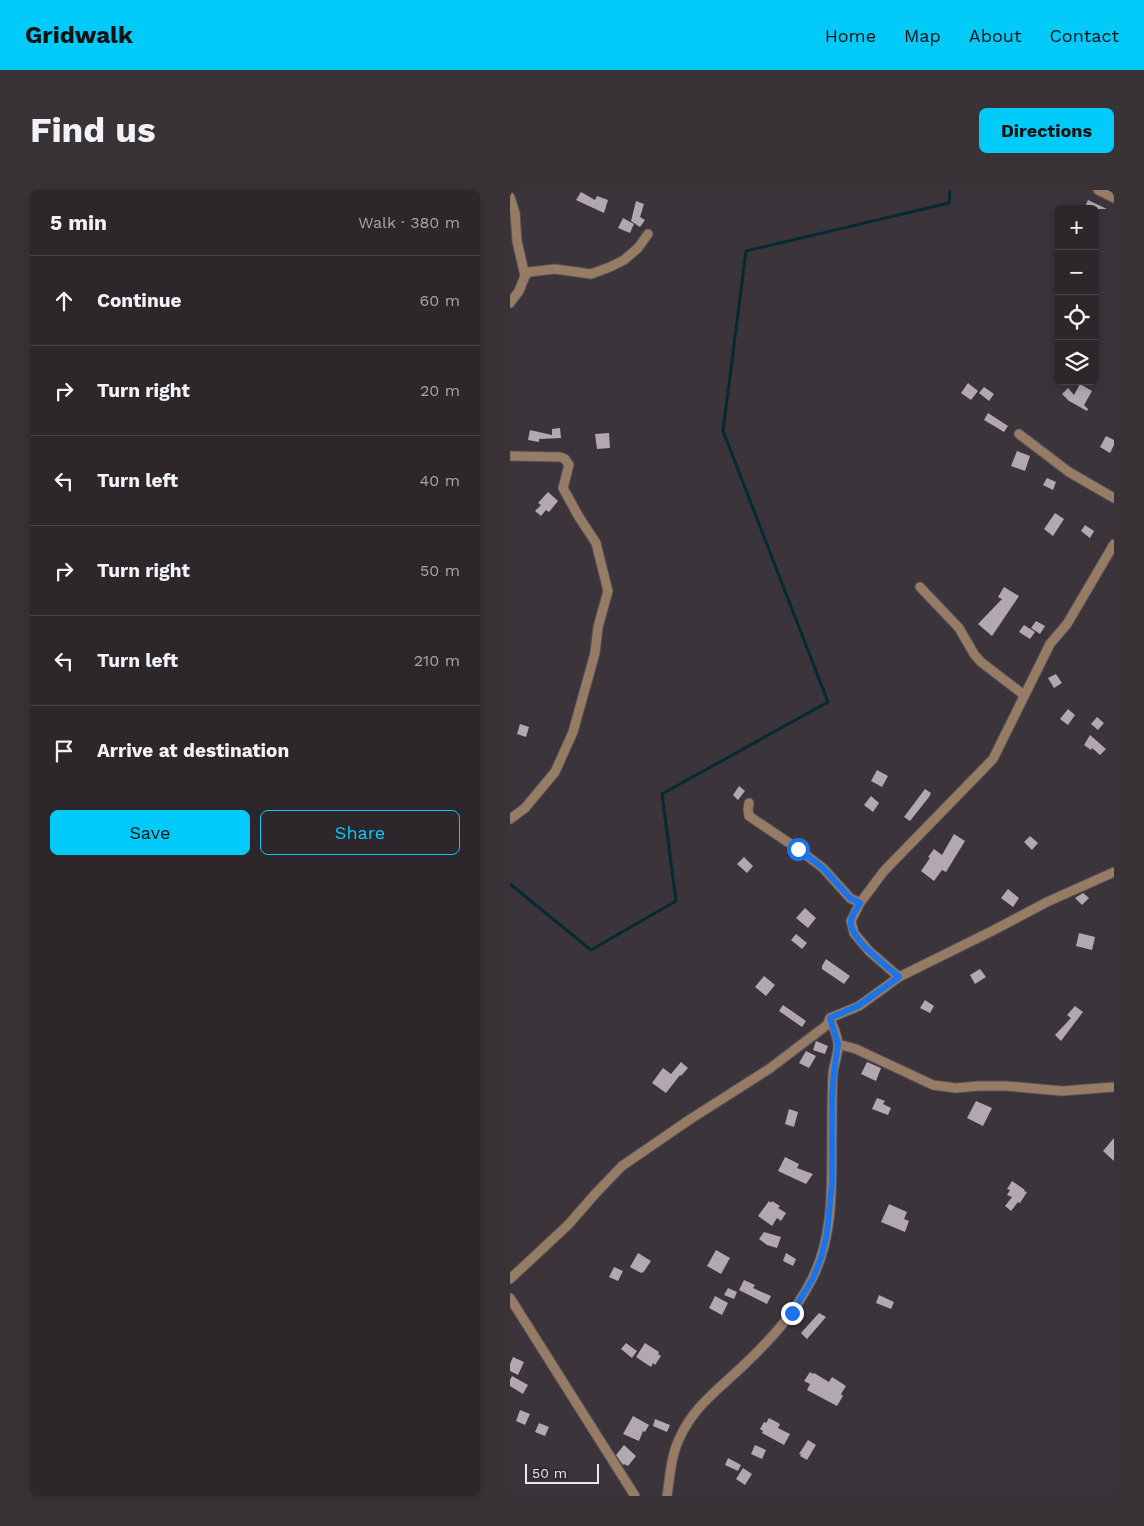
<!DOCTYPE html>
<meta charset="utf-8">
<style>
:root{--surface:#2d272c;--page:#393338;--text:#f1f3f6;--muted:#a7a5a9;--line:#484448;--accent:#02cbf9}
body{margin:0;font-family:"Work Sans",sans-serif;background:var(--page);color:var(--text)}
.controls{position:absolute;right:15px;top:15px;display:grid;overflow:hidden;border-radius:8px;box-shadow:0 2px 12px #0003}
.controls button{width:45px;height:45px;display:grid;place-items:center;padding:0;border:0;border-bottom:1px solid var(--line);background:var(--surface);color:var(--text);font:25px sans-serif}
.scale{position:absolute;left:15px;bottom:12px;width:74px;box-sizing:border-box;padding-left:5px;border:2px solid #ebe6eb;border-top:0;font-size:14px;line-height:18px;white-space:nowrap;color:#ebe6eb;-webkit-text-stroke:4px #322a31;paint-order:stroke}
.stop{position:absolute;width:15px;height:15px;margin:-11px;border:4px solid #1a73e8;border-radius:50%;background:#fff}
.stop.end{background:#1a73e8;border-color:#fff;box-shadow:0 1px 5px #0008}
.list{margin:0;padding:0;list-style:none}
h2{display:flex;justify-content:space-between;align-items:center;height:65px;margin:0;padding:0 20px;font-size:21px}
h2 small{font-size:16px;font-weight:400;color:var(--muted)}
.list li{display:grid;grid-template-columns:32px 1fr auto;gap:15px;align-items:center;box-sizing:border-box;height:90px;padding:0 20px;border-top:1px solid var(--line)}
.list b{display:block;font-size:19px;white-space:nowrap}
.list em{font-size:16px;font-style:normal;color:var(--muted)}
.actions{display:flex;gap:10px;padding:15px 20px}
.actions a{flex:1;padding:11px 0;border:1px solid var(--accent);border-radius:8px;text-align:center;font-size:18px;color:var(--accent)}
.actions .main{background:var(--accent);color:#111}
.icon{flex:none;width:28px;height:28px;fill:none;stroke:currentColor;stroke-width:2;stroke-linecap:round;stroke-linejoin:round}
.map{position:relative;flex:none;width:604px;height:1306px;overflow:hidden;border-radius:8px}
header{display:flex;align-items:center;gap:30px;box-sizing:border-box;height:70px;padding:0 25px;background:var(--accent);color:#111}
header strong{font-size:24px}
nav{display:flex;gap:28px;margin-inline-start:auto;font-size:18px}
.intro{display:flex;align-items:center;justify-content:space-between;box-sizing:border-box;height:120px;padding:0 30px}
h1{margin:0;font-size:35px}
.button{padding:12px 22px;border-radius:8px;background:var(--accent);color:#111;font-size:18px;font-weight:700}
main{display:flex;gap:30px;padding:0 30px}
aside{flex:1;background:var(--surface);border-radius:8px;box-shadow:0 2px 12px #0003}
.map>svg:first-child{display:block}
.lines{fill:none;stroke-linecap:round;stroke-linejoin:round}
.stream{stroke:#042b31;stroke-width:3}
.building{fill:#b2a8b0}
.street-casing{stroke:#585057;stroke-width:11}
.street{stroke:#967c64;stroke-width:9}
.route{stroke:#1a73e8;stroke-width:6}
</style>
<header>
<strong>Gridwalk</strong>
<nav><a>Home</a><a>Map</a><a>About</a><a>Contact</a></nav>
</header>
<div class="intro"><h1>Find us</h1><a class="button">Directions</a></div>
<main>
<aside>
<h2>5 min<small>Walk · 380 m</small></h2>
<ul class="list">
<li><svg class="icon" aria-label="ahead" viewBox="0 0 24 24"><path d="M12 20V5M6 11l6-6 6 6"/></svg><div><b>Continue</b></div><em>60 m</em></li>
<li><svg class="icon" aria-label="right" viewBox="0 0 24 24"><path d="M7 20v-9h11M14 6l5 5-5 5"/></svg><div><b>Turn right</b></div><em>20 m</em></li>
<li><svg class="icon" aria-label="left" viewBox="0 0 24 24"><path d="M17 20v-9H6M10 6l-5 5 5 5"/></svg><div><b>Turn left</b></div><em>40 m</em></li>
<li><svg class="icon" aria-label="right" viewBox="0 0 24 24"><path d="M7 20v-9h11M14 6l5 5-5 5"/></svg><div><b>Turn right</b></div><em>50 m</em></li>
<li><svg class="icon" aria-label="left" viewBox="0 0 24 24"><path d="M17 20v-9H6M10 6l-5 5 5 5"/></svg><div><b>Turn left</b></div><em>210 m</em></li>
<li><svg class="icon" aria-label="arrive" viewBox="0 0 24 24"><path d="M6 21V4h12l-3 4 3 4H6"/></svg><div><b>Arrive at destination</b></div></li>
</ul>
<div class="actions"><a class="main">Save</a><a>Share</a></div>
</aside>
<div class="map">
<svg width="604" height="1306" viewBox="0 0 604 1306">
<rect width="100%" height="100%" fill="#3c343b"/>
<g class="lines">
<path class="stream" d="M0,694L81,760L166,711L152,604L318,512L213,241L236,61L439,13L440,0"/>
</g>
<path class="building" d="M71,2L85,10L87,6L98,10L94,23L66,10Z
M578,10L597,19H574Z
M126,11L134,14L130,27L135,30L130,37L121,31Z
M113,28L124,34L120,43L108,38Z
M458,193L468,201L461,210L451,203Z
M570,194L582,201L574,215L578,219L577,221L559,211L552,204L558,198L564,205Z
M474,197L484,204L479,211L469,203Z
M478,223L498,236L494,242L474,230Z
M50,238L51,248L29,249V252L18,250L20,240L42,245V239Z
M99,243L100,258L87,259L85,244Z
M596,246L604,250V255L600,263L590,257Z
M507,261L520,266L515,281L501,276Z
M537,288L546,292L543,300L533,295Z
M38,302L48,311L39,322L36,320L31,326L25,321L31,315L28,313Z
M545,323L554,329L543,346L534,339Z
M575,335L584,341L580,348L571,341Z
M494,397L509,406L482,446L468,434L492,409L488,407Z
M526,431L535,436L530,444L521,438Z
M514,435L525,442L520,449L509,442Z
M546,484L552,493L544,498L538,488Z
M558,519L565,525L558,535L550,529Z
M587,527L594,533L588,540L581,534Z
M10,534L19,537L16,547L7,544Z
M580,545L596,559L590,565L582,558L581,560L574,555Z
M367,580L378,586L372,597L361,591Z
M229,596L235,601L228,610L223,605Z
M415,599L421,603L419,607L400,631L394,627Z
M361,606L369,613L363,622L354,615Z
M444,644L455,651L436,682L432,680L424,691L411,681L420,668L418,667L424,659L432,665Z
M520,646L528,653L522,660L514,652Z
M234,667L243,676L237,683L227,674Z
M498,699L509,708L503,717L491,708Z
M573,703L579,708L572,715L565,708Z
M295,718L306,728L298,738L286,728Z
M569,743L585,747L582,760L566,756Z
M286,744L297,753L292,759L281,750Z
M316,769L340,786L334,794L312,779V776Z
M470,779L476,787L465,794L460,785Z
M254,786L265,795L256,806L245,797Z
M415,810L424,816L420,823L410,818Z
M273,815L296,831L292,837L269,821Z
M565,816L573,822L551,851L545,845L561,828L557,825Z
M306,851L318,856L315,864L303,860Z
M296,861L306,866L299,878L289,873Z
M171,872L178,878L171,886L170,885L156,903L142,893L153,878L161,884Z
M357,872L371,878L366,891L351,884Z
M367,908L375,911L373,914L381,918L378,925L362,919Z
M466,911L482,918L473,936L457,928Z
M279,919L288,922L284,937L275,934Z
M604,948V971L593,961Z
M275,967L289,974L287,978L303,984L296,994L268,981Z
M502,991L515,1000L514,1001L517,1002L510,1013L508,1012L501,1021L495,1016L502,1007L497,1005L500,1000L497,999Z
M259,1011L261,1013L262,1011L270,1016L268,1018L276,1023L271,1031L267,1028L262,1036L248,1026Z
M379,1014L397,1022L394,1029L399,1031L395,1042L371,1032Z
M254,1042L271,1047L267,1058L257,1055L249,1049Z
M206,1060L220,1068L211,1084L197,1076Z
M128,1063L141,1071L133,1083L132,1082L131,1083L120,1077Z
M276,1063L286,1069L283,1076L273,1071Z
M104,1077L113,1081L108,1091L99,1087Z
M234,1090L245,1095L243,1098L261,1106L257,1114L229,1100Z
M218,1098L227,1102L224,1109L214,1105Z
M369,1105L384,1112L381,1119L366,1113Z
M205,1106L218,1113L212,1125L199,1118Z
M309,1123L316,1127L297,1149L291,1143Z
M116,1153L127,1161L122,1168L111,1159Z
M135,1153L149,1162L148,1164L151,1166L145,1175L143,1173L141,1177L126,1167Z
M3,1167L14,1172L8,1185L0,1181V1174Z
M300,1182L303,1184L304,1183L319,1192L322,1187L336,1196L331,1204L333,1206L327,1216L297,1200L300,1194L294,1191Z
M2,1186L18,1195L13,1204L0,1196V1190Z
M10,1220L20,1224L15,1235L6,1231Z
M123,1226L139,1235L135,1242L133,1241L129,1251L113,1244Z
M259,1228L270,1234L268,1238L280,1244L274,1255L252,1243L253,1241L250,1239L254,1232L256,1233Z
M145,1229L160,1235L157,1242L143,1236Z
M29,1233L39,1237L35,1246L25,1242Z
M298,1250L306,1255L297,1270L290,1266L291,1264H289Z
M114,1255L126,1266L118,1276L114,1274L113,1275L106,1265Z
M245,1255L256,1260L252,1269L241,1264Z
M218,1268L231,1275L228,1281L215,1275Z
M233,1278L242,1284L235,1295L226,1289Z"/>
<g class="lines">
<defs>
<path id="street" d="M588,0L604,8
M0,7L5,23L7,51L15,86
M0,113L9,101L15,86L19,82L45,79L81,84L100,77L114,70L128,58L138,44
M509,244L559,282L604,308
M0,266L50,267L55,269L59,275L53,298L69,327L86,353L98,401L88,437L85,463L63,542L45,582L15,618L0,629
M410,397L449,438L464,464L471,472L514,505
M239,613L238,619L239,626L288,659L313,678L340,708L350,713
M389,787L359,761L344,743L341,731L350,713L374,681L483,569L540,454L557,434L604,354
M328,854L346,859L423,895L446,898L469,896H496L552,901L604,897
M0,1089L58,1035L86,1003L112,976L179,930L259,879L317,835L320,828L349,816L389,787L482,741L537,712L604,682
M0,1108L125,1306
M157,1306C160,1286 161,1265 170,1247C184,1216 211,1197 235,1174C263,1147 284,1124 302,1089C326,1042 321,986 322,936C322,918 322,901 323,883C324,874 329,862 328,853C327,845 323,836 320,828"/>
</defs>
<use href="#street" class="street-casing"/>
<use href="#street" class="street"/>
</g>
<g class="lines">
<path class="route" d="M282,1123L303,1088L311,1068L317,1043L322,993V908L324,882L328,854L320,828L348,816L389,787C377,776 338,748 341,731C342,725 347,718 350,713L340,708L313,678L288,659"/>
</g>
</svg>
<div class="controls">
<button>+</button>
<button>−</button>
<button><svg class="icon" aria-label="locate" viewBox="0 0 24 24"><circle cx="12" cy="12" r="6"/><path d="M12 2v4M12 18v4M2 12h4M18 12h4"/></svg></button>
<button><svg class="icon" aria-label="layers" viewBox="0 0 24 24"><path d="M12 4l9 5-9 5-9-5zM3 14l9 5 9-5"/></svg></button>
</div>
<div class="scale">50 m</div>
<div class="stop" style="left:288px;top:659px"></div>
<div class="stop end" style="left:282px;top:1123px"></div>
</div>
</main>
